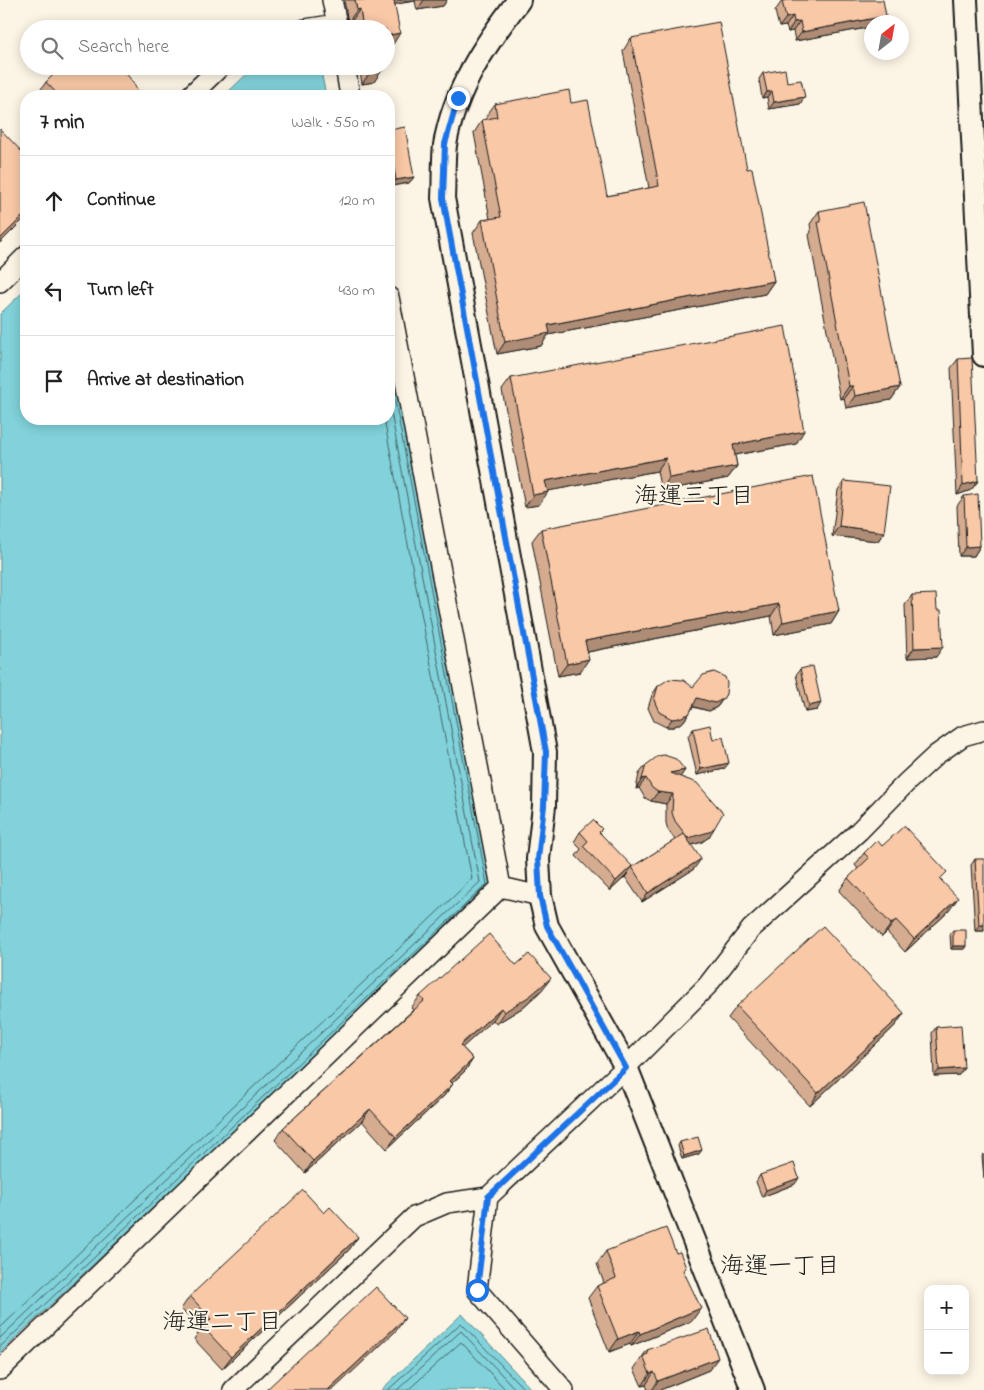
<!DOCTYPE html>
<meta charset="utf-8">
<style>
:root{--surface:#fff;--page:#f2f2f2;--text:#222;--muted:#767676;--line:#e0e0e0}
body{margin:0;font-family:"Indie Flower","Klee One",sans-serif;background:var(--page);color:var(--text)}
.controls{position:absolute;right:15px;bottom:15px;display:grid;overflow:hidden;border-radius:10px;box-shadow:0 2px 12px #0003}
.controls button{width:45px;height:45px;display:grid;place-items:center;padding:0;border:0;border-bottom:1px solid var(--line);background:var(--surface);color:var(--text);font:25px sans-serif}
.compass{position:absolute;left:864px;top:15px;width:45px;height:45px;border-radius:50%;background:var(--surface);box-shadow:0 2px 12px #0003;rotate:31deg}
.stop{position:absolute;width:15px;height:15px;margin:-11px;border:4px solid #1a73e8;border-radius:50%;background:#fff}
.stop.end{background:#1a73e8;border-color:#fff;box-shadow:0 1px 5px #0008}
.list{margin:0;padding:0;list-style:none}
h2{display:flex;justify-content:space-between;align-items:center;height:65px;margin:0;padding:0 20px;font-size:21px}
h2 small{font-size:16px;font-weight:400;color:var(--muted)}
.list li{display:grid;grid-template-columns:32px 1fr auto;gap:15px;align-items:center;box-sizing:border-box;height:90px;padding:0 20px;border-top:1px solid var(--line)}
.list b{display:block;font-size:19px;white-space:nowrap}
.list em{font-size:16px;font-style:normal;color:var(--muted)}
.icon{flex:none;width:28px;height:28px;fill:none;stroke:currentColor;stroke-width:2;stroke-linecap:round;stroke-linejoin:round}
.map{position:relative;flex:none;width:984px;height:1390px;overflow:hidden}
.search{position:absolute;background:var(--surface);box-shadow:0 2px 12px #0003;left:20px;top:20px;width:375px;height:55px;display:flex;align-items:center;gap:12px;box-sizing:border-box;padding:0 18px;border-radius:28px;color:var(--muted);font-size:19px}
.panel{position:absolute;background:var(--surface);box-shadow:0 2px 12px #0003;left:20px;top:90px;width:375px;height:335px;border-radius:20px}
.map>svg:first-child{display:block}
.water{fill:#81d2da;stroke:#59898e}
.lines{fill:none;stroke-linecap:round;stroke-linejoin:round}
.shore{stroke:#446568;stroke-width:1}
.minor-casing{stroke:#1c1c1c;stroke-width:22}
.tertiary-casing{stroke:#1c1c1c;stroke-width:26}
.minor{stroke:#fcf5e5;stroke-width:19}
.tertiary{stroke:#fcf5e5;stroke-width:22}
.wall{fill:#d5ac90;stroke:#1c1c1c}
.shaded-wall{fill:#ae8c75;stroke:#1c1c1c}
.building{fill:#f8c8a7;stroke:#1c1c1c}
.route{stroke:#1a73e8;stroke-width:6}
.labels{text-anchor:middle;stroke-width:4.5;stroke-linejoin:round;paint-order:stroke}
.neighbourhood-label{font-size:24px;fill:#1c1c1c;stroke:#fcf5e5}
</style>
<div class="map">
<svg width="984" height="1390" viewBox="0 0 984 1390">
<rect width="100%" height="100%" fill="#fcf5e5"/>
<filter id="ink" filterUnits="userSpaceOnUse"><feTurbulence type="fractalNoise" baseFrequency=".02" numOctaves="2"/><feDisplacementMap in="SourceGraphic" scale="10" xChannelSelector="R" yChannelSelector="G"/><feConvolveMatrix kernelMatrix="1 2 1 2 8 2 1 2 1" color-interpolation-filters="sRGB"/></filter>
<g filter="url(#ink)">
<path class="water" d="M255,66H320L326,96H224Z
M26,289V419H389V343L493,885L0,1353V314Z
M462,1314L532,1390H381Z"/>
<g class="lines">
<path class="shore" d="M0,1328L472,879L384,419
M0,1338L480,882L389,402
M0,1347L487,884L389,369
M388,1390L461,1323L525,1390
M397,1390L461,1331L516,1390
M408,1390L461,1342L506,1390"/>
<defs>
<path id="minor" d="M305,29L337,24L332,0
M345,66L350,96
M190,96L221,66
M0,282L26,256
M501,887L540,896
M488,1197L477,1290L564,1390
M0,1370L501,887L389,297
M233,1390L414,1217L447,1203L488,1197L626,1067L707,986L751,929L859,831L907,782L936,755L963,736L984,730"/>
<path id="tertiary" d="M519,0C486,43 454,90 445,145C443,162 444,181 443,198L545,752L544,806L538,859L540,896L547,926L626,1067L753,1390
M966,0L984,355"/>
</defs>
<use href="#minor" class="minor-casing"/>
<use href="#tertiary" class="tertiary-casing"/>
<use href="#minor" class="minor"/>
<use href="#tertiary" class="tertiary"/>
</g>
<path class="wall" d="M344,0H447L443,6L417,10L415,1L395,4L392,46L386,29H352L351,22H348Z
M782,1L872,22V27L795,41L793,31L788,32L786,26L779,27L775,11Z
M631,38L747,169L774,281L765,294L548,335L541,346L497,354L473,233L482,220L490,219L474,133L482,120L487,119L486,116L495,104L571,103L607,196L649,188L623,51Z
M55,66H120L140,96H38L37,95L46,82L54,74L52,71Z
M359,66H383L374,82L362,84Z
M763,73L787,82L805,97L800,104L769,109L767,97L762,98L759,79Z
M389,130L414,177L409,183L391,186L389,172Z
M819,211L900,387L891,400L846,408L844,398L840,399L809,235L811,232L810,224Z
M958,359L978,481L971,490L957,495L951,368Z
M511,378L796,444L735,455L737,466L728,478L661,491L657,471L547,491L539,505L525,507L502,390Z
M844,481L884,532L878,541L832,536L838,490Z
M964,496L980,546L974,556H959L957,506Z
M541,529L839,611L831,624L774,635L771,616L588,652L580,672L558,676L532,541Z
M912,595L937,610L936,657L907,658L905,605Z
M800,669L817,710L805,712L796,675Z
M658,686L693,687L721,702L717,707L709,711L693,707L689,714L683,722L673,727H666L654,721L648,708L652,695Z
M693,729L713,740L724,769L697,775L688,736Z
M646,765L685,770L680,777L709,837L702,842L692,845L694,869L642,902L625,877L632,867L675,840L668,830L666,823V804L651,801L645,798L639,788L636,789L639,774Z
M580,832H600L626,876L610,891L576,856L581,849L574,842Z
M882,846L942,880L949,911L905,952L887,932L882,937L839,891L848,878L858,869L855,865L864,853Z
M975,859L984,931H975L971,865Z
M953,930L966,946L964,949H951L950,934Z
M516,965L542,990L522,1008L496,1024L493,1020L462,1047L473,1059L465,1071L452,1083L444,1096L387,1149L362,1121L305,1173L275,1140L283,1128L413,1010L411,1008L420,996Z
M737,1006L904,1013L895,1026L810,1106L728,1018Z
M936,1027L959,1075L934,1076L932,1033Z
M680,1142L699,1154L682,1159L678,1146Z
M984,1154V1178L982,1156Z
M760,1175L795,1184L762,1197L756,1182Z
M324,1213L358,1237L349,1250L222,1369L194,1339L201,1329L181,1309L190,1296Z
M606,1251L684,1272L692,1321L631,1346L630,1344L609,1352L588,1298L597,1286L604,1283L597,1264Z
M647,1350L709,1370L660,1390H648L646,1385L642,1386L634,1369Z"/>
<path class="shaded-wall" d="M388,0H416L415,1L384,6Z
M424,0H447L443,6L417,10Z
M360,9L351,22H348L357,10Z
M793,16L786,26L779,27L786,18Z
M886,16L881,22H872V27L795,41L802,32Z
M800,21L793,31L788,32L794,22Z
M400,33L392,46H386V36Z
M383,69L374,82L362,84L371,71Z
M772,91L767,97L762,98L767,92Z
M805,97L800,104L769,109L774,102Z
M414,177L409,183L391,186L396,180Z
M26,213V217L0,243V239Z
M774,281L765,294L548,335L541,346L497,354L505,342L548,325Z
M849,386H853L844,398L840,399Z
M900,387L891,400L846,408L855,396Z
M804,431L796,444L724,457L733,445Z
M666,458L657,471L537,493L545,481Z
M737,466L728,478L661,491L669,478Z
M978,481L971,490L957,495L963,485Z
M548,492L539,505L525,507L533,495Z
M839,526L884,532L878,541L832,536Z
M980,546L974,556H959L966,547Z
M779,604L771,616L577,654L585,641Z
M839,611L831,624L774,635L783,622Z
M943,647L936,657L907,658L914,648Z
M589,659L580,672L558,676L567,664Z
M726,694L717,707L709,711L691,706L697,698Z
M821,703L817,710L805,712L809,706Z
M689,714L683,722L673,727H666L672,719Z
M729,763L724,769L697,775L701,769Z
M685,770L679,779L670,773Z
M646,778L639,788L636,789L642,779Z
M658,792L673,794L666,804L651,801Z
M715,827L709,837L702,842L682,848L688,838Z
M701,859L694,869L642,902L648,893Z
M632,866L626,876L610,891L616,881Z
M958,898L949,911L905,952L914,939Z
M896,920L887,932L882,937L891,924Z
M979,925H984V931H975Z
M953,946H966L964,949H951Z
M551,978L542,990L522,1008L496,1024L504,1012Z
M501,1008L493,1020L452,1057L460,1045Z
M904,1013L895,1026L810,1106L818,1093Z
M473,1059L465,1071L441,1093L450,1081Z
M964,1068L959,1075L934,1076L939,1070Z
M453,1084L444,1096L387,1149L396,1137Z
M370,1109L362,1121L305,1173L313,1161Z
M702,1150L699,1154L682,1159L684,1156Z
M799,1178L795,1184L762,1197L766,1190Z
M358,1237L349,1250L222,1369L231,1357Z
M701,1308L692,1321L631,1346L640,1334Z
M405,1318L396,1331L333,1390H328Z
M639,1331L630,1344L609,1352L618,1339Z
M718,1358L709,1370L660,1390H652L658,1381Z
M654,1372L646,1385L642,1386L650,1374Z"/>
<path class="building" d="M355,0H394L400,33L386,36V29H363L360,9L357,10Z
M788,0H883L886,16L802,32L800,21L794,22L793,16L786,18L782,1Z
M719,22L747,169L752,168L774,281L548,325L550,333L505,342L482,220L501,217L482,120L497,117L495,104L569,90L571,103L588,100L607,196L659,186L631,38Z
M62,66H120L133,82L140,96H59L46,82Z
M370,66H383V69L371,71Z
M785,69L787,82L801,80L805,97L774,102L772,91L767,92L763,73Z
M405,127L414,177L396,180L389,140V130Z
M0,129L26,156V213L0,239Z
M864,202L900,387L855,396L853,386H849L818,222H821L819,211Z
M785,326L804,431L733,445L737,466L669,478L666,458L545,481L548,492L533,495L511,378Z
M972,358L978,481L963,485L958,359Z
M813,476L839,611L783,622L779,604L585,641L589,659L567,664L541,529Z
M844,481L890,486L884,532L839,526Z
M978,494L980,546L966,547L964,496Z
M936,594L937,610H941L943,647L914,648L912,595Z
M813,666L821,703L809,706L800,669Z
M714,672L725,677L727,683L726,694L723,699L715,703L697,698L689,714L679,718L672,719L659,712L654,700L658,686L669,679L683,680L693,687L703,675Z
M710,725L713,740L723,737L729,763L701,769L693,729Z
M664,755L676,759L685,770L670,773L697,783L723,813L715,827L709,832L688,838L675,821L672,813L673,794L658,792L652,788L646,778L642,779L646,765L658,756Z
M593,820L602,829L599,832L632,866L616,881L583,846L588,841L580,832Z
M904,826L947,872L940,879L958,898L914,939L896,920L891,924L848,878L869,858L864,853L877,840L882,846Z
M684,834L701,859L648,893L632,867Z
M975,859H984V925H979Z
M823,926L904,1013L818,1093L737,1006Z
M953,930H966V946H953Z
M489,934L516,965L529,954L551,978L530,996L504,1012L501,1008L460,1045L473,1059L450,1081L453,1084L396,1137L370,1109L313,1161L283,1128L424,1001L420,996Z
M961,1025L964,1068L939,1070L936,1027Z
M698,1137L702,1150L684,1156L680,1142Z
M794,1163L799,1178L766,1190L760,1175Z
M303,1190L324,1213L330,1207L358,1237L231,1357L203,1327L211,1319L190,1296Z
M666,1228L676,1253L680,1252L686,1268L683,1270L701,1308L640,1334L639,1331L618,1339L597,1286L616,1278L606,1251Z
M376,1287L405,1318L328,1390H266Z
M709,1329L718,1358L658,1381L654,1372L650,1374L643,1356L648,1354L647,1350Z"/>
</g>
<g class="lines" filter="url(#ink)">
<path class="route" d="M458,98L445,144L443,198L546,752L544,806L538,859L540,896L547,926L626,1068L488,1197L477,1290"/>
</g>
<g class="labels">
<g class="neighbourhood-label">
<text x="694" y="503">海運三丁目</text>
<text x="780" y="1273">海運一丁目</text>
<text x="222" y="1329">海運二丁目</text>
</g>
</g>
</svg>
<div class="controls">
<button>+</button>
<button>−</button>
</div>
<svg class="compass" viewBox="-18 -18 36 36"><path d="M0-13l5 13h-10z" fill="#e53935"/><path d="M0 13l5-13h-10z" fill="#767676"/></svg>
<div class="stop" style="left:477px;top:1290px"></div>
<div class="stop end" style="left:458px;top:98px"></div>
<div class="search"><svg class="icon" aria-label="search" viewBox="0 0 24 24"><circle cx="10" cy="10" r="6"/><path d="M15 15l6 6"/></svg>Search here</div>
<section class="panel">
<h2>7 min<small>Walk · 550 m</small></h2>
<ul class="list">
<li><svg class="icon" aria-label="ahead" viewBox="0 0 24 24"><path d="M12 20V5M6 11l6-6 6 6"/></svg><div><b>Continue</b></div><em>120 m</em></li>
<li><svg class="icon" aria-label="left" viewBox="0 0 24 24"><path d="M17 20v-9H6M10 6l-5 5 5 5"/></svg><div><b>Turn left</b></div><em>430 m</em></li>
<li><svg class="icon" aria-label="arrive" viewBox="0 0 24 24"><path d="M6 21V4h12l-3 4 3 4H6"/></svg><div><b>Arrive at destination</b></div></li>
</ul>
</section>
</div>
